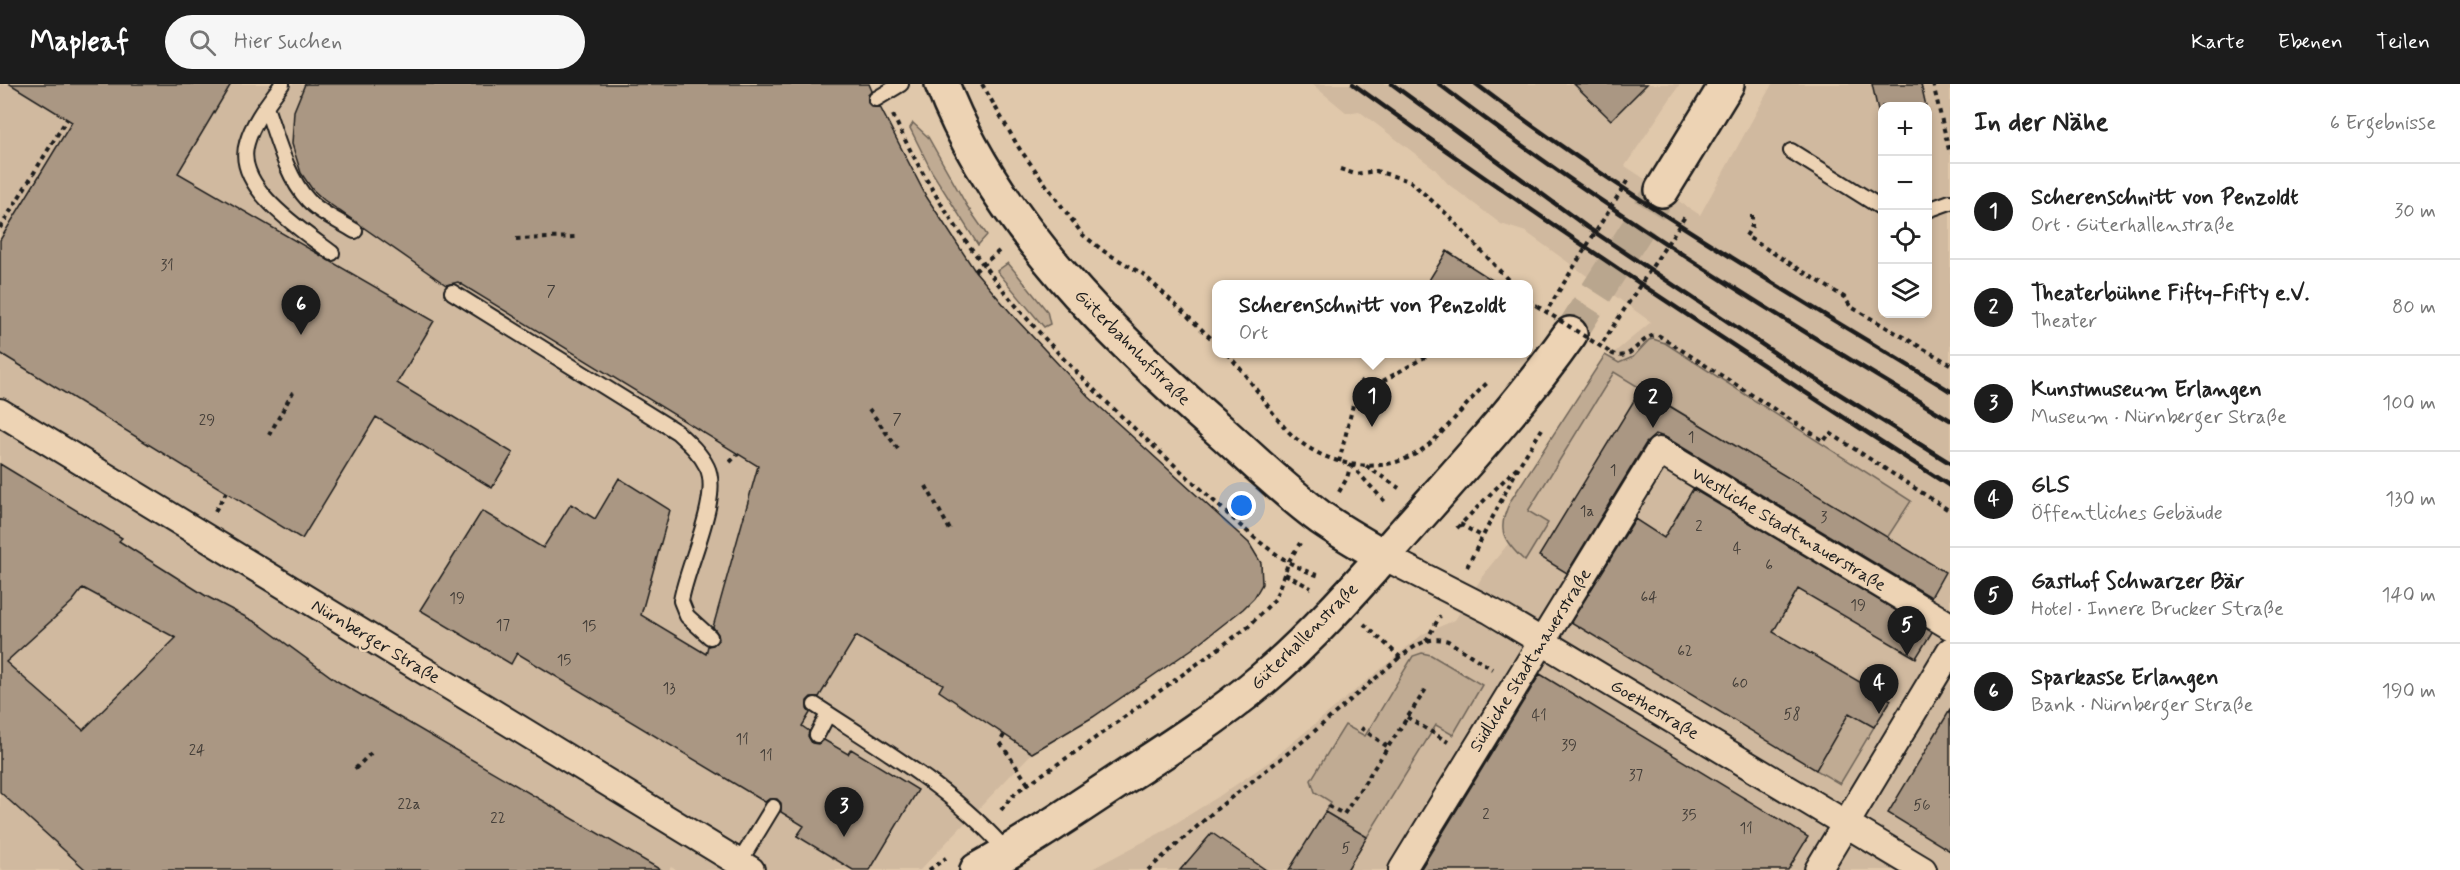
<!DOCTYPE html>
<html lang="de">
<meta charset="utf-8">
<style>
:root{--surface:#fff;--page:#f6f6f6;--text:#222;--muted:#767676;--line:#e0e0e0;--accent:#1c1c1c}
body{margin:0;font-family:Mynerve,sans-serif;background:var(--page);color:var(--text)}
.controls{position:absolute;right:18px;top:18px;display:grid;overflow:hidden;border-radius:12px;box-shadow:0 3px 9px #0003}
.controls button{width:54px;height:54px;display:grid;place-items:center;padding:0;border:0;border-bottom:2px solid var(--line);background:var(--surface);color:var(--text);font:30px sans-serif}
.you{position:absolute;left:1242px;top:422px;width:21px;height:21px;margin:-15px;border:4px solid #fff;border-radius:50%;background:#1a73e8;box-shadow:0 0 0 9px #1a73e833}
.badge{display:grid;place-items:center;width:39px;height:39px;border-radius:50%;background:var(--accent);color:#fff;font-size:20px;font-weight:700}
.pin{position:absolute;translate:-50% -50px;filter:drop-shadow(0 2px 3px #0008)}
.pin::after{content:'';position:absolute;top:32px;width:21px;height:18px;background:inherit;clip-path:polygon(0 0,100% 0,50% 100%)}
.popup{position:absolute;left:1212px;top:196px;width:321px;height:78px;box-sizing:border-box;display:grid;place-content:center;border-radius:12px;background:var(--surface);filter:drop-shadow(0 2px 4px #0005);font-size:20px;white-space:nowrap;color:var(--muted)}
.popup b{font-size:22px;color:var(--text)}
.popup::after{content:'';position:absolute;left:50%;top:100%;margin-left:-12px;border:12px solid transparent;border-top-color:var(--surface)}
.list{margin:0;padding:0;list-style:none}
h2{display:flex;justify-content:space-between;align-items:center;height:78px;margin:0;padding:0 24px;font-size:26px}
h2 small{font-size:20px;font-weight:400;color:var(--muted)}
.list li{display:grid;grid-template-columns:39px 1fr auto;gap:18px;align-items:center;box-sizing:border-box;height:96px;padding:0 24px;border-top:2px solid var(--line)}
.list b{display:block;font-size:22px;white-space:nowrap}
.list p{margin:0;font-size:20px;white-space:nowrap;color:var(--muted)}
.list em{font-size:20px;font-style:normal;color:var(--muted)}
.icon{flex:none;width:33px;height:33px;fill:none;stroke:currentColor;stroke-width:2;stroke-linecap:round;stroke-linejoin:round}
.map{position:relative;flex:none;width:1950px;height:786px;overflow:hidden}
header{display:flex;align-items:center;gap:36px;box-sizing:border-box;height:84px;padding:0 30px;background:var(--accent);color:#fff}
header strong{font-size:28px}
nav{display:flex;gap:33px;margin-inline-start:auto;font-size:21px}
.search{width:420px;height:54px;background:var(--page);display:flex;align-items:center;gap:15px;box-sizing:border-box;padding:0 21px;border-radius:33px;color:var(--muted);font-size:22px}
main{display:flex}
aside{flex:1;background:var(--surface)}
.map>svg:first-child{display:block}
.built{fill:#d0b99f;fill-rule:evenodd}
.green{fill:#c0ab93;stroke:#6e6458;stroke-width:1.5}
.building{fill:#aa9783;stroke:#1c1c1c;stroke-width:1.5;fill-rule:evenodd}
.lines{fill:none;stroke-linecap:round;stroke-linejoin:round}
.tertiary-tunnel{stroke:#b9a68e;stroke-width:33;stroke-dasharray:33 16;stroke-linecap:butt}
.service-casing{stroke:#1c1c1c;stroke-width:18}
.minor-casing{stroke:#1c1c1c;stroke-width:30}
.tertiary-casing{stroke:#1c1c1c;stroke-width:38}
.path{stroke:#1c1c1c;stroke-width:4;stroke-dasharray:4.5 4.5;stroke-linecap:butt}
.service{stroke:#edd3b4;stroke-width:14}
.minor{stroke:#edd3b4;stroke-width:26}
.tertiary{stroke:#edd3b4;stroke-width:33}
.rail{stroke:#1c1c1c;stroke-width:4.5}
.path-bridge{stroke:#1c1c1c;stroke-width:4;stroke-dasharray:4.5 4.5;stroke-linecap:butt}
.labels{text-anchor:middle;stroke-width:5;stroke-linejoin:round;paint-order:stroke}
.number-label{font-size:15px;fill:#403b36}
.street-label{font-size:18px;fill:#1c1c1c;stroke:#edd3b4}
</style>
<header>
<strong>Mapleaf</strong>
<div class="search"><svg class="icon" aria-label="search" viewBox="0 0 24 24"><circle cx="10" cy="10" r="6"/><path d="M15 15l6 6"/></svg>Hier suchen</div>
<nav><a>Karte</a><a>Ebenen</a><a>Teilen</a></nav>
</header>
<main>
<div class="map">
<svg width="1950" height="786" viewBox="0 0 1950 786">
<rect width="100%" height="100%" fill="#e0c8ab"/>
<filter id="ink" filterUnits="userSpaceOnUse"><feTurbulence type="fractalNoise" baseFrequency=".0167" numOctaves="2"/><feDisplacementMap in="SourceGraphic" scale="12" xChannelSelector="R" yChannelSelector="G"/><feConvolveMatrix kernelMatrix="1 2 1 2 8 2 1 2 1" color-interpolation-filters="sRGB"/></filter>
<g filter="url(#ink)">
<path class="built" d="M0,0H869L926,112L975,187L1016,235L1089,313L1249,459L1261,479L1262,500L1254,514L1243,525L1192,565L1032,669L920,786H676L671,783L669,786H3L0,784Z
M1312,0H1680L1625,82L1700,131L1772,0H1950V786H1090L1160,749L1218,713L1269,678L1423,550L1455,536L1486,487L1508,460L1503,450L1502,439L1511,416L1605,271L1609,273L1651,238L1526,148L1501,140L1448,100L1434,84L1359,27L1347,29ZM1882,22H1928V230H1882Z"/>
<path class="green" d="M913,39L928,53L967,122L987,151L978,161L932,88L910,44Z
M1008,179L1047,227L1050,240L1044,243L997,187Z
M1653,255L1665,259L1911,417L1887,454L1614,288L1528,427L1548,439L1525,477C1502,456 1496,445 1511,416L1605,271L1619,279L1633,273L1649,256Z
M1422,569L1431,571L1482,601L1453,651L1436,641L1367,753L1325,728L1331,718L1315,708L1311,696L1345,641L1365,652L1413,572Z
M1831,618L1874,643L1840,700L1816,686Z"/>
<path class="building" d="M10,0H231L178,89L434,237L397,299L513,369L492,404L376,333L302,455L0,269V156L72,38Z
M305,0H869L872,7L868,11V19L872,23H880L926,112L975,187L1016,235L1089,313L1249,459L1261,479L1262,500L1254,514L1243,525L1192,565L1093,633L1032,669L939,607L943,600L906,582L856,552L819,613H811L807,617V625L810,629L802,642L809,647L808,652L812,659L818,660L824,656L848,670L851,665L918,706L870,786H853L797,752L804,742L781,728V719L777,715H769L765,718L517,569L511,580L420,526L482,427L543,464L571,420L595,435L619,394L670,426L641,531L706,570L708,562L713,561L719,555L718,550L713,543L758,382L458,198L446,201L324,116L312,105L301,89L292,60L294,27Z
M1574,0H1647L1611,36Z
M1872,0H1921L1926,22H1882V45Z
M1447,167L1500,201H1426Z
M1641,305L1945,488L1931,513L1667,354L1656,350L1646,359L1567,489L1539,472Z
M0,380L122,454L119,457L206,512L259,540L337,597L661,786H86L0,708ZM83,504L176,554L83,646L6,578L72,518Z
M1693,405L1932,548L1916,574L1798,505L1773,548L1891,616L1874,643L1849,629L1816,686L1571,538L1635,435L1664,454Z
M1540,590L1808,753L1788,786H1420Z
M1950,626V767L1888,729Z
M1325,728L1367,753L1347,786H1289Z
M1212,749L1222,756L1266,786H1180Z"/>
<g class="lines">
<path class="tertiary-tunnel" d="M1570,250L1662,106"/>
<defs>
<path id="service" d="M282,0C269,18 253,37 247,59C233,103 303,147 332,169
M876,15L901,0
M266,23C276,51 287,94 308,116C320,129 339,137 355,147
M1791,67L1882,124
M1928,126L1950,118
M452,208L677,348C689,359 700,369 707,383C722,413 686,483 681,517L687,532L710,553
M815,621C882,665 956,707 1008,769
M817,651L828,630
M739,779L773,723"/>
<path id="minor" d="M0,328L751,786
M1383,472L1491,527L1923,786
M1402,786L1659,367L1950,542
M1818,786L1950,567"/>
<path id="tertiary" d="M942,0C994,137 1116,256 1225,351C1256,379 1287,409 1321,434C1341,448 1362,460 1383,472
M1662,106L1727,0
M977,786C1027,758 1075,726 1123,694C1171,663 1219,632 1263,595C1317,549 1364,494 1411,441C1466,379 1522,318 1570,250"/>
</defs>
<use href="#service" class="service-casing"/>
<use href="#minor" class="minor-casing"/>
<use href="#tertiary" class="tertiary-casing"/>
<path class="path" d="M982,0L1019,64L1083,151L1105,168L1143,190L1216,259
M1933,0L1950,70
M893,31C964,185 1075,293 1200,404C1235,436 1274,478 1320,492
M1340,85L1355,90L1376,87L1410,97L1448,131L1512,200
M1752,131V142L1746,152L1844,213L1851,223L1950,280
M0,144L67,35
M516,155L578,153
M975,187L999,167
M1528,216L1537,222
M1549,223L1629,94
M1603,258L1686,131
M1611,269C1631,281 1639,251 1658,251L1824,357L1830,349L1950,427
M1227,270C1249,292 1265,321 1286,345C1321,383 1385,396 1427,362C1449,344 1466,319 1487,299
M1360,296L1367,304
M869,325L898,365
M269,351L293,308
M730,378L738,370
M1339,378L1355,313L1430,270
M1351,381L1387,420
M1366,382L1399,404
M926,402L950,446
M1339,408L1347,394L1351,380
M215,427L227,407
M1460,440L1483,453
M1457,444L1517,383
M1467,483L1520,380L1542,345
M1285,490L1311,504
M1364,540L1400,573C1415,562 1429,551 1448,557L1492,585
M1426,557L1440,532
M1407,633L1448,658
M1361,644L1388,663
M1004,651L1000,658L1028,700
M355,685L374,666
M1328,722L1344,730L1428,602
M1001,726L1016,708L1080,665L1248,543L1275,515L1289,477L1300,459
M929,786L946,774
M1148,786L1218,724L1302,658L1400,573"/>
<use href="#service" class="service"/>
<use href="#minor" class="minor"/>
<use href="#tertiary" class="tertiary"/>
<path class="rail" d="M1353,0C1547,141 1748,272 1950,402
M1392,0L1587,143L1788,278L1950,379
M1439,0C1601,124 1775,231 1950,336
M1476,0C1626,114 1790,209 1950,307"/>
<path class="path-bridge" d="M1537,222L1611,269"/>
</g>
</g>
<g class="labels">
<g class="number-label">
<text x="167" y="186">31</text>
<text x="551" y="212">7</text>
<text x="897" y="340">7</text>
<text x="207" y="341">29</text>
<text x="1691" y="358">1</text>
<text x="1613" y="391">1</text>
<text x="1587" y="432">1a</text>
<text x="1824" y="438">3</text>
<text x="1699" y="447">2</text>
<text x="1737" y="469">4</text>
<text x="1769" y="486">6</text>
<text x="1649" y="518">64</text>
<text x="457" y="519">19</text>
<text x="1858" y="526">19</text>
<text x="503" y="546">17</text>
<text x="589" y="547">15</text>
<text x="1685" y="572">62</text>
<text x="564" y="581">15</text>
<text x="1740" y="604">60</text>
<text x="669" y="609">13</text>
<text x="1792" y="635">58</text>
<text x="1539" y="636">41</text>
<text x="742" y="660">11</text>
<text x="1569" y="666">39</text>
<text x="197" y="671">24</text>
<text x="766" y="676">11</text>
<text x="1636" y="696">37</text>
<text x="409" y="725">22a</text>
<text x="1922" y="726">56</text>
<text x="1486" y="735">2</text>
<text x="1689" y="736">35</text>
<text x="498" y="739">22</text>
<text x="1746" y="749">11</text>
<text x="1346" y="769">5</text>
</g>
<g class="street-label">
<text transform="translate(1133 263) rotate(45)" y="6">Güterbahnhofstraße</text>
<text transform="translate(1789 445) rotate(31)" y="6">Westliche Stadtmauerstraße</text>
<text transform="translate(1304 552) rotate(-45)" y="6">Güterhallenstraße</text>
<text transform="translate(376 557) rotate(31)" y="6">Nürnberger Straße</text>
<text transform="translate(1530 576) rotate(-58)" y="6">Südliche Stadtmauerstraße</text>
<text transform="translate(1655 625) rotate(31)" y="6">Goethestraße</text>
</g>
</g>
</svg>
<div class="controls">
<button>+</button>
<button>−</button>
<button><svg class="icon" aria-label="locate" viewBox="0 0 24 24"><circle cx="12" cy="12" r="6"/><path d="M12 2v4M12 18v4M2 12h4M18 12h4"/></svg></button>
<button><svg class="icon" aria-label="layers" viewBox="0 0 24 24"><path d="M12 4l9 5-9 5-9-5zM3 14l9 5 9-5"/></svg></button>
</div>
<div class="you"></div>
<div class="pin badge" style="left:1372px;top:343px">1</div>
<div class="popup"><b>Scherenschnitt von Penzoldt</b>Ort</div>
<div class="pin badge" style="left:1653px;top:344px">2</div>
<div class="pin badge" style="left:844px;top:753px">3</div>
<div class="pin badge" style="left:1879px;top:630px">4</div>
<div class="pin badge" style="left:1907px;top:572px">5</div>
<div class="pin badge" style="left:301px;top:251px">6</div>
</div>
<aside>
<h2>In der Nähe<small>6 Ergebnisse</small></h2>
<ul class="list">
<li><span class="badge">1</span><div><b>Scherenschnitt von Penzoldt</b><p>Ort · Güterhallenstraße</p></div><em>30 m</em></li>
<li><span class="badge">2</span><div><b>Theaterbühne Fifty-Fifty e.V.</b><p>Theater</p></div><em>80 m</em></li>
<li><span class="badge">3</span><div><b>Kunstmuseum Erlangen</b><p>Museum · Nürnberger Straße</p></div><em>100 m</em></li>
<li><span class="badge">4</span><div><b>GLS</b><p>Öffentliches Gebäude</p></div><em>130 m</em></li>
<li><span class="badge">5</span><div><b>Gasthof Schwarzer Bär</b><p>Hotel · Innere Brucker Straße</p></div><em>140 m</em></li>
<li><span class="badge">6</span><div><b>Sparkasse Erlangen</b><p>Bank · Nürnberger Straße</p></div><em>190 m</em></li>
</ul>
</aside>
</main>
